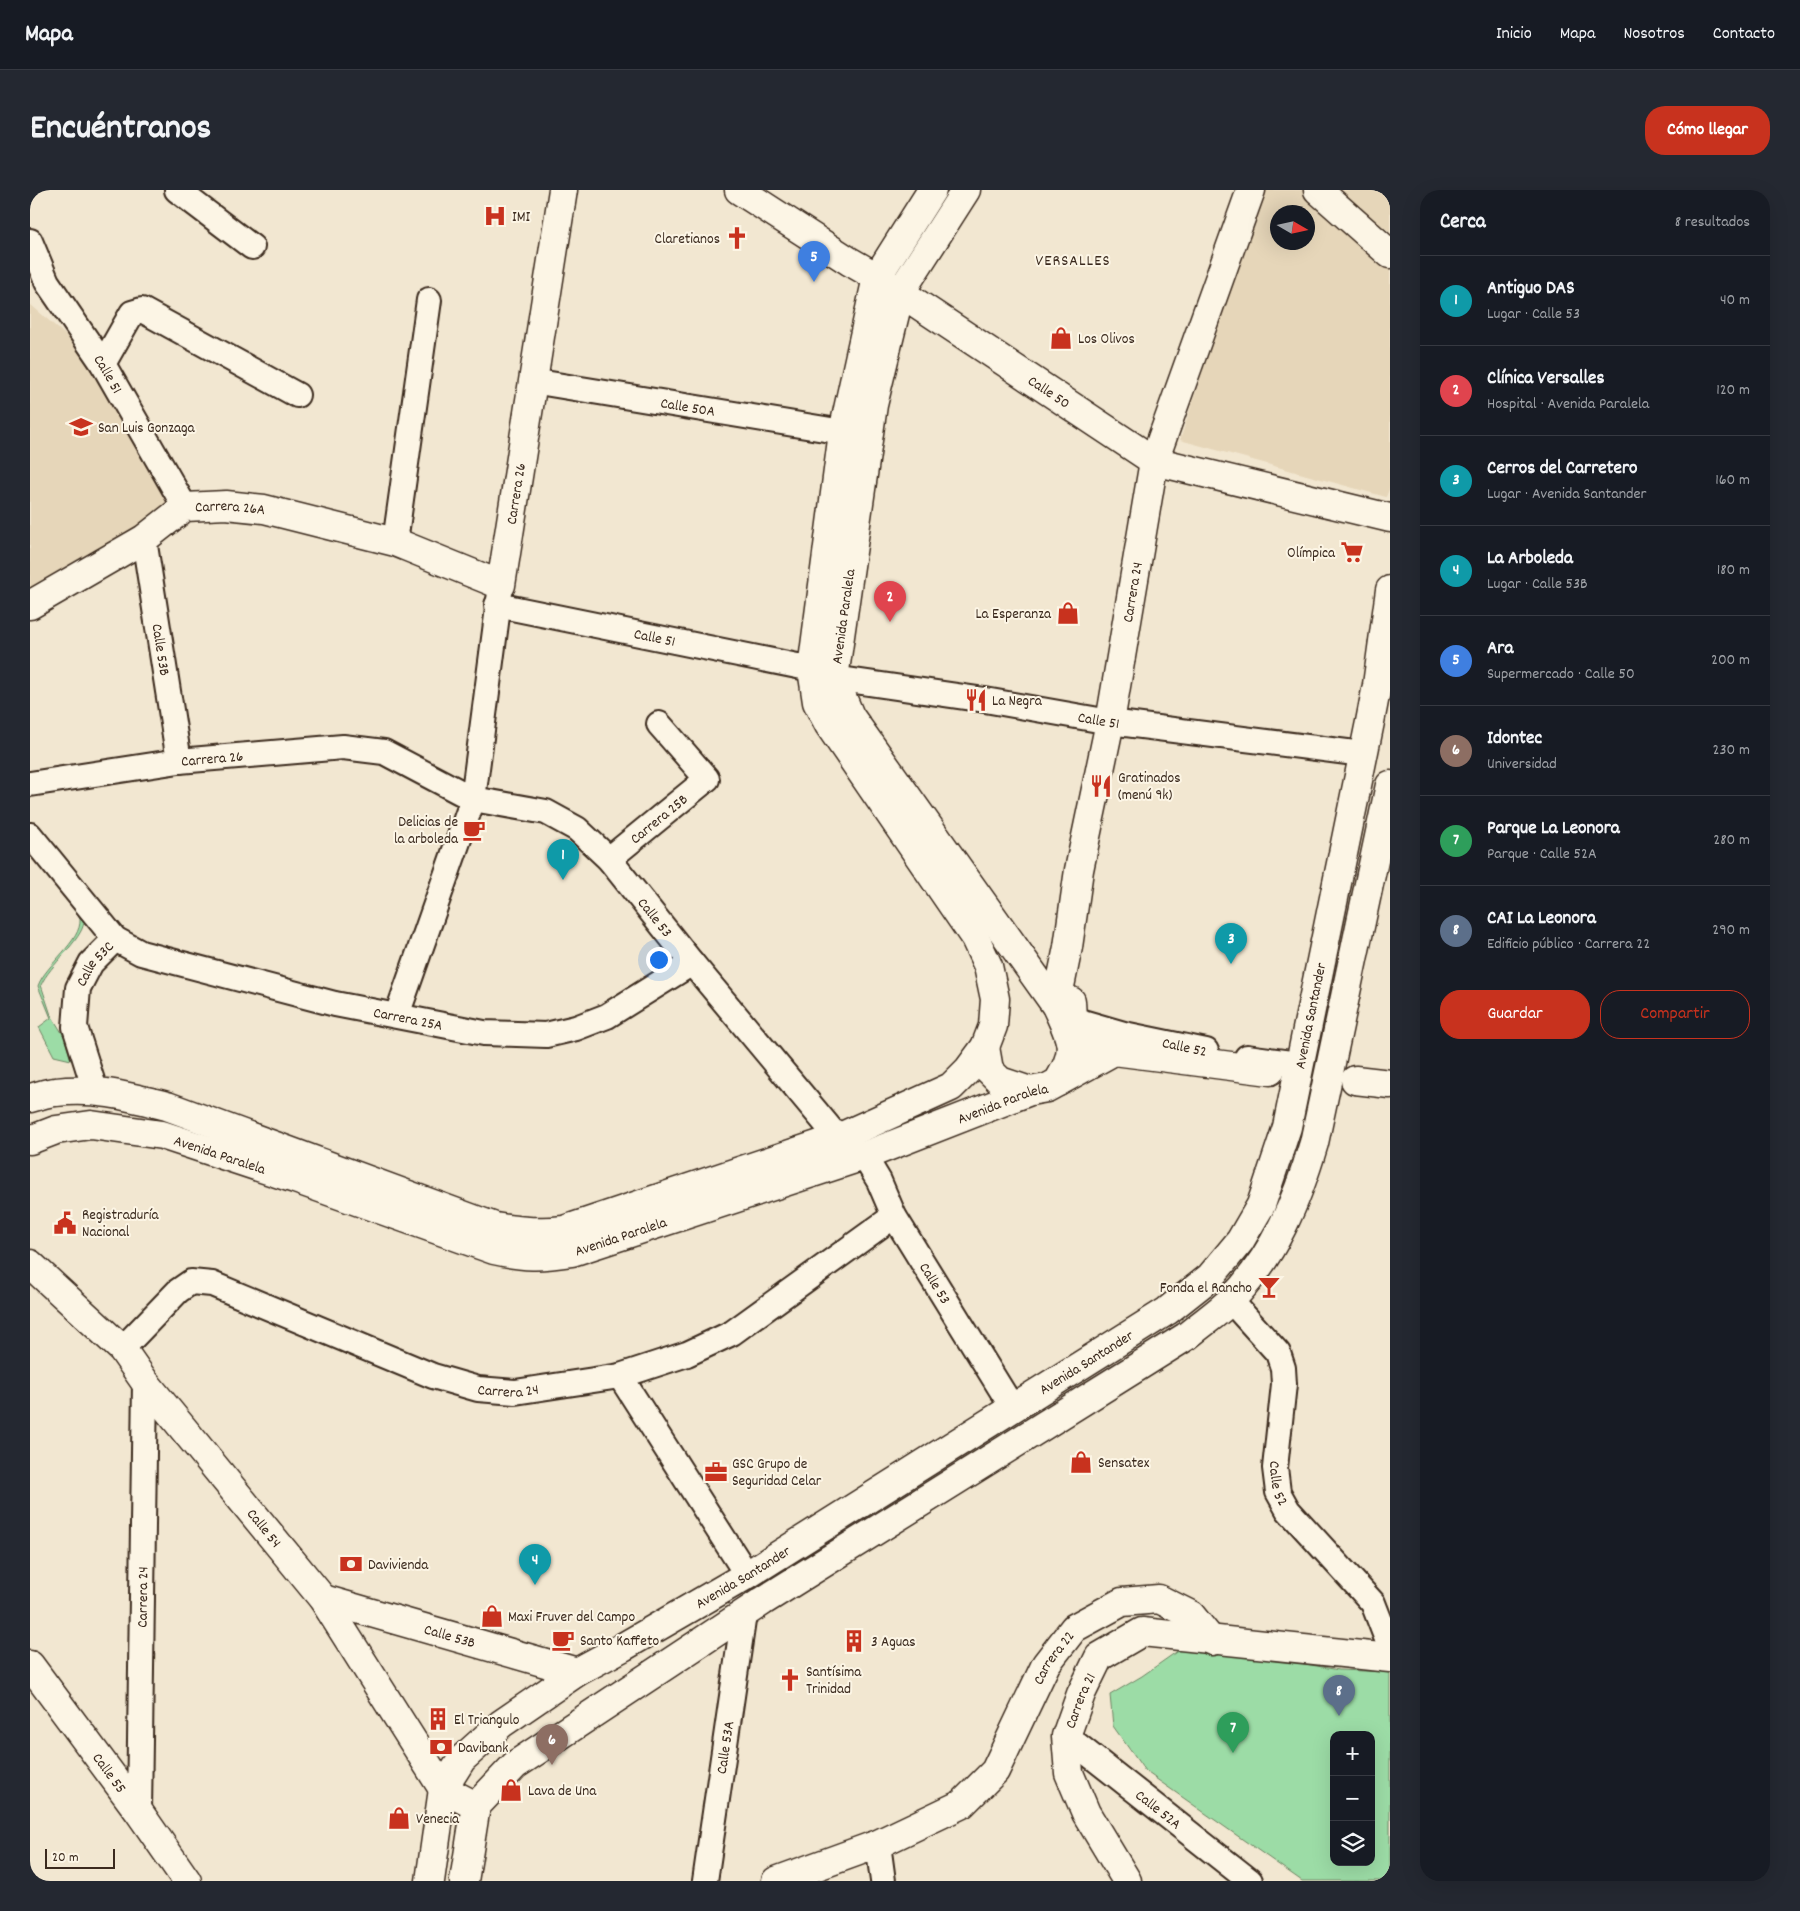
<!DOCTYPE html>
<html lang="es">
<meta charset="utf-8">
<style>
:root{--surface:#171b24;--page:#242831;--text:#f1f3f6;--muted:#9ea1a6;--line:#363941;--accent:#c8321e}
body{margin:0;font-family:Dekko,sans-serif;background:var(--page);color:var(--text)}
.controls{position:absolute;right:15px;bottom:15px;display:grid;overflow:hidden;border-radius:10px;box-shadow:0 5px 20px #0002}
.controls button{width:45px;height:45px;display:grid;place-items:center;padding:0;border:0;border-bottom:1px solid var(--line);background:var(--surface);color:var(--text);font:25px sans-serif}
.compass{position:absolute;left:1240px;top:15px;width:45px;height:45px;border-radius:50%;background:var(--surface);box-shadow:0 5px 20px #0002;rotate:99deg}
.scale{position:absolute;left:15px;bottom:12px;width:70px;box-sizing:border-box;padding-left:5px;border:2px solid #3b2a1e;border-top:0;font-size:14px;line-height:18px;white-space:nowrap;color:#3b2a1e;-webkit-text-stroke:4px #fcf5e5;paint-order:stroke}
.you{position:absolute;left:628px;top:769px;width:18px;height:18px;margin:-12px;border:4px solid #fff;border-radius:50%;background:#1a73e8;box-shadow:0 0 0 8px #1a73e833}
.badge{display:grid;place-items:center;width:32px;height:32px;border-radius:50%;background:var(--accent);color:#fff;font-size:16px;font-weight:700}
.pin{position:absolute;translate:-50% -41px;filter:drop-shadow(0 1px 2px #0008)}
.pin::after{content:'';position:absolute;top:26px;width:18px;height:15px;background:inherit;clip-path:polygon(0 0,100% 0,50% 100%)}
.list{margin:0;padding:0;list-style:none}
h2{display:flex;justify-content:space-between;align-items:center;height:65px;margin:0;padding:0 20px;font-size:21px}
h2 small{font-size:16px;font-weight:400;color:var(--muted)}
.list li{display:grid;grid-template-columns:32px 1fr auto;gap:15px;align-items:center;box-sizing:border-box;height:90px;padding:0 20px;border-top:1px solid var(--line)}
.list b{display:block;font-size:19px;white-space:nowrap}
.list p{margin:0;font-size:16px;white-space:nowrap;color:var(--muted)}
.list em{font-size:16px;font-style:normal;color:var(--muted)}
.actions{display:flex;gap:10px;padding:15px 20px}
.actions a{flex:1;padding:11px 0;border:1px solid var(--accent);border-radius:20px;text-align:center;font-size:18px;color:var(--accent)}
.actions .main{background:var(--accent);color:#fff}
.icon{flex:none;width:28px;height:28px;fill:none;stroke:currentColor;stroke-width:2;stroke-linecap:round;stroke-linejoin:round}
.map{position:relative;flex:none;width:1360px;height:1691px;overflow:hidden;border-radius:20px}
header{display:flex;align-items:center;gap:30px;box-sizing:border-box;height:70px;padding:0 25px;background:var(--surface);border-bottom:1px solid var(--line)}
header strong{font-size:24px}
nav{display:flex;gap:28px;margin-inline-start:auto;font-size:18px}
.intro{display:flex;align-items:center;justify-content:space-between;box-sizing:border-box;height:120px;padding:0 30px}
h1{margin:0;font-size:35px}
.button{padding:12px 22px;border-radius:20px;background:var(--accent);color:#fff;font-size:18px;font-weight:700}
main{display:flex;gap:30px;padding:0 30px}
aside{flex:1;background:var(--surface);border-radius:20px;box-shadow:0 5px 20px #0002}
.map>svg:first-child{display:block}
.built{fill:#e6d6b9;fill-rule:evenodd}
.green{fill:#9cdca6;stroke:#6c8362;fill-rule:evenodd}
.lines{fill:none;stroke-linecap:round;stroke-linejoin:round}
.street-casing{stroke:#3b2a1e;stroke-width:28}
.secondary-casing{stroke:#3b2a1e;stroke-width:31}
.primary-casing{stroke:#3b2a1e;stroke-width:31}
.street{stroke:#fcf5e5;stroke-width:24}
.secondary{stroke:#fcf5e5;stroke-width:28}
.primary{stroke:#fcf5e5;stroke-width:28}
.labels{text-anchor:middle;stroke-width:4;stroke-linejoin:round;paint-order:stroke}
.poi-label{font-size:15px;fill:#3b2a1e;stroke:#fcf5e5;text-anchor:start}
.street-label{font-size:15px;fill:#3b2a1e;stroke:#fcf5e5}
.neighbourhood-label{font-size:16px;letter-spacing:1px;fill:#3b2a1e;stroke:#fcf5e5}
</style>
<header>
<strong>Mapa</strong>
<nav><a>Inicio</a><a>Mapa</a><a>Nosotros</a><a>Contacto</a></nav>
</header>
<div class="intro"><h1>Encuéntranos</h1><a class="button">Cómo llegar</a></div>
<main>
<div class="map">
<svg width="1360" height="1691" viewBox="0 0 1360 1691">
<rect width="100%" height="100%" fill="#f2e7d1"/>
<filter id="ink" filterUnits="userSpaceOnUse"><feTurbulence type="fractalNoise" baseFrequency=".02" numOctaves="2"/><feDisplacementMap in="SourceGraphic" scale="10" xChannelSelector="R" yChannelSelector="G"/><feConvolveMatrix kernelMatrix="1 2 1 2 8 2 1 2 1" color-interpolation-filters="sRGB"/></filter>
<g filter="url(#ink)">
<path class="built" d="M1232,0H1274L1360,72V297L1356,307L1150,250ZM1248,22H1278V52H1248Z
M1307,0H1360V42Z
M0,114L48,156L155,317L0,403Z"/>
<path class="green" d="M46,718C49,722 54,726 54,732C52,750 19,776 11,795L21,825L34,846L41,870L24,866L9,837L21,828L8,796C15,775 52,751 50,729C49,726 47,722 46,718Z
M1159,1453L1309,1480L1360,1482V1691H1272L1115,1581L1083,1536L1080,1505L1112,1486ZM1304,1545H1341V1672H1304Z"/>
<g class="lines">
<defs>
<g id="street">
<path d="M147,0L222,57"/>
<path id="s1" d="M0,51L17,92L73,174L155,317"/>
<path d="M73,174L102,123L112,120L267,205"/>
<path id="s2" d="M502,191L813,242"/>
<path id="s3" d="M114,349L149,571"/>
<path d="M365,352L399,110"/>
<path id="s4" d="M467,415L782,479"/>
<path id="s5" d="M804,488L955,510L1080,532L1333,564"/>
<path id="s6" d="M0,594L149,571L313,557L354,562L443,609L516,622L547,639L579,669L662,773L808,948"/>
<path id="s7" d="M0,645L85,749L111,763L305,814L454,843L516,845L546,838L577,826L662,773"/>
<path id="s8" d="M579,669L677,589L629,534"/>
<path d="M367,825L443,609L471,395"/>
<path id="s9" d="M1042,829L1094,844L1176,861"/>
<path d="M1217,867L1269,874"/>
<path id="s10" d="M65,900L45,837L48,798L61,773L85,749"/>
<path id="s11" d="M834,966L849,991L864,1026L982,1217"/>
<path id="s12" d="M1201,1111L1248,1163L1253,1178L1254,1194L1245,1278L1248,1302L1258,1320L1343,1413L1360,1457"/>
<path id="s13" d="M92,1159L148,1101L161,1092L182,1094L403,1186L448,1199L485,1202L590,1186L657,1164L702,1143L864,1026"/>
<path d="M590,1186L717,1385"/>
<path id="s14" d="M1036,1546L1220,1691"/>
<path id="s15" d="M109,1622L115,1192"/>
<path d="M848,1654L853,1691"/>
<path id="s16" d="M675,1691L714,1424"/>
</g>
<g id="secondary">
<path id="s17" d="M709,0L819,71L847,87L1124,271L1360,328"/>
<path d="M1288,0L1360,64"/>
<path id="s18" d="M0,415L114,349L155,317L196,315L234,319L365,352L471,395L533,0"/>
<path d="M1041,811L1042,829L1052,844L1063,856L1084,861L1240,881"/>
<path id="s19" d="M1026,816L1038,757L1049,680L1080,532L1124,271L1221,0"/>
<path d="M1325,890L1360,894"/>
<path d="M1028,892L1084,861"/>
<path id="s20" d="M0,1074L92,1159L115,1192L293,1409L413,1599L446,1616"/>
<path id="s21" d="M293,1409L547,1482"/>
<path id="s22" d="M0,1475L109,1622L157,1691"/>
<path id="s23" d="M746,1691L848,1654L932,1614L965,1581L1016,1474L1044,1438L1092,1412L1129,1409L1161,1425L1182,1451"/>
<path id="s24" d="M1097,1691L1056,1623L1039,1583L1036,1546L1051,1504L1069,1467L1112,1442L1360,1468"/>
</g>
<g id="primary">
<path d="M955,857L959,880L970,891L1000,901"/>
<path d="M0,908C9,906 18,902 26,902C65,897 101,907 137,916L465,1037C489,1041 510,1043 534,1040L808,948L921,897L938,880L955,857L963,836L965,809L958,776L945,748L799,535L787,512L782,479L813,242L847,87L902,0"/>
<path id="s25" d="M0,950L26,940L61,935L132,945L265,989L464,1060C495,1067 510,1067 542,1062L834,966L1000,901L1017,898L1028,892C1049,858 1041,850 1026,816L820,526L804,488L843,215L870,103L936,0"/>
<path id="s26" d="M400,1691L413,1599L432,1569L471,1534L547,1482L593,1457L717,1385L1137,1121L1180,1087L1210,1051L1231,1015L1257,937L1340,532L1347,495L1360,400"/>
<path d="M434,1691L446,1616L485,1575L733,1411L1157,1146C1171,1134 1188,1123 1201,1110C1244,1066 1267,1011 1284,953L1360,595"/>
</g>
</defs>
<use href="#street" class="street-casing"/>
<use href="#secondary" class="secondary-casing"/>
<use href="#primary" class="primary-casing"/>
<use href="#street" class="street"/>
<use href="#secondary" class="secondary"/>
<use href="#primary" class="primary"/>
</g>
</g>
<defs>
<symbol id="hospital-bare" viewBox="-9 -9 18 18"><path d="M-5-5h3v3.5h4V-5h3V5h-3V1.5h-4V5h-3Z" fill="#c8321e" stroke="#fcf5e5" stroke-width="2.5" paint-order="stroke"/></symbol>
<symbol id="church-bare" viewBox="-9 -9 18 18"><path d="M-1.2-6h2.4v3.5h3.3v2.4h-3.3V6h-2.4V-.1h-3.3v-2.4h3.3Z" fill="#c8321e" stroke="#fcf5e5" stroke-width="2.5" paint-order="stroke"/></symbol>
<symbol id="shop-bare" viewBox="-9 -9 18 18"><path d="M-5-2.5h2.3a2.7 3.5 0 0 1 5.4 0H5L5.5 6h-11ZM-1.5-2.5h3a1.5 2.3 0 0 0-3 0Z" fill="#c8321e" stroke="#fcf5e5" stroke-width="2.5" paint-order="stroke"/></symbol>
<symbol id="school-bare" viewBox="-9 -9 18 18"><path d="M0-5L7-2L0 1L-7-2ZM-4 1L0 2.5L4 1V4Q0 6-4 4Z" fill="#c8321e" stroke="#fcf5e5" stroke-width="2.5" paint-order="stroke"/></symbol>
<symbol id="supermarket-bare" viewBox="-9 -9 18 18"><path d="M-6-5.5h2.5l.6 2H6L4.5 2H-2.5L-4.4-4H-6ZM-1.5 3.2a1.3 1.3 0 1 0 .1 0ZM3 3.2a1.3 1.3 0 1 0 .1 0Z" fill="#c8321e" stroke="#fcf5e5" stroke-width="2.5" paint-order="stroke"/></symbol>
<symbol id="restaurant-bare" viewBox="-9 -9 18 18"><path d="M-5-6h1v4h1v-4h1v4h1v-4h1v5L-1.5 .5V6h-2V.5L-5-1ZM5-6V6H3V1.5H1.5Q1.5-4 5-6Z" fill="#c8321e" stroke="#fcf5e5" stroke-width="2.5" paint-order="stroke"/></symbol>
<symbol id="cafe-bare" viewBox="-9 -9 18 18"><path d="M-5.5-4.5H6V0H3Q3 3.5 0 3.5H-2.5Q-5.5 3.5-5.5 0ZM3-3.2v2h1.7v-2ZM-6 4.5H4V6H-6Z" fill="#c8321e" stroke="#fcf5e5" stroke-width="2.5" paint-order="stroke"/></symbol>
<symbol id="civic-bare" viewBox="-9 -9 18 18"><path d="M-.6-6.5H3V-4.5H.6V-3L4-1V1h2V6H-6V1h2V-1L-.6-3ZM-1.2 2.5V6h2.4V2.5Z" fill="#c8321e" stroke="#fcf5e5" stroke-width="2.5" paint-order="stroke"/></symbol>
<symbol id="bar-bare" viewBox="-9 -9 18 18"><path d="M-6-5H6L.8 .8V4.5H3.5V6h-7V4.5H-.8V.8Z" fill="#c8321e" stroke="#fcf5e5" stroke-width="2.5" paint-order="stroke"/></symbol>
<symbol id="office-bare" viewBox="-9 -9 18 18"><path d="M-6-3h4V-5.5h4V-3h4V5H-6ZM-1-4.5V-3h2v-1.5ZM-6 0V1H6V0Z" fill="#c8321e" stroke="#fcf5e5" stroke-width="2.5" paint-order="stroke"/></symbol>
<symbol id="bank-bare" viewBox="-9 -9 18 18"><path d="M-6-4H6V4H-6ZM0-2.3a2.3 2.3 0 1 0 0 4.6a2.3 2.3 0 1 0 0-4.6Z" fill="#c8321e" stroke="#fcf5e5" stroke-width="2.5" paint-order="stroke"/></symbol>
<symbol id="building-bare" viewBox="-9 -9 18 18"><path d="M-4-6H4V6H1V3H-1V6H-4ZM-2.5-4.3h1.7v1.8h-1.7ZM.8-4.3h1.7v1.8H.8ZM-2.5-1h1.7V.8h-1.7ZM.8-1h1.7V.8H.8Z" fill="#c8321e" stroke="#fcf5e5" stroke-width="2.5" paint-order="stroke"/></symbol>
</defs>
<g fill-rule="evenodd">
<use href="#hospital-bare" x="449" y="10" width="32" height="32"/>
<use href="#church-bare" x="691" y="32" width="32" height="32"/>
<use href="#shop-bare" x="1015" y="132" width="32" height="32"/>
<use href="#school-bare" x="35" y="221" width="32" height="32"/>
<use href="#supermarket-bare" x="1306" y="346" width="32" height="32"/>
<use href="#shop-bare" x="1022" y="407" width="32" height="32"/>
<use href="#restaurant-bare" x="930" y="494" width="32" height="32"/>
<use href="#restaurant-bare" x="1055" y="580" width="32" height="32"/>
<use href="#cafe-bare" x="428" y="624" width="32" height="32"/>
<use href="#civic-bare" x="19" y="1017" width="32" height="32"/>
<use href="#bar-bare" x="1223" y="1081" width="32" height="32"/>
<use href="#shop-bare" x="1035" y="1256" width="32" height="32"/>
<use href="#office-bare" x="670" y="1266" width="32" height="32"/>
<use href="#bank-bare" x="305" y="1358" width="32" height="32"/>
<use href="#shop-bare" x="446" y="1410" width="32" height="32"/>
<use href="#cafe-bare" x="517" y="1434" width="32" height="32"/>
<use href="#building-bare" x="808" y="1435" width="32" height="32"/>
<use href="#church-bare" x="744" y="1474" width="32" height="32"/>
<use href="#building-bare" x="392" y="1513" width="32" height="32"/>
<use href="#bank-bare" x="395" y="1541" width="32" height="32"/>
<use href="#shop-bare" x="465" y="1584" width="32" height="32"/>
<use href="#shop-bare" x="353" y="1612" width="32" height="32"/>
</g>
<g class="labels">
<g class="poi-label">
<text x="482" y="31">IMI</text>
<text x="690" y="53" text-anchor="end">Claretianos</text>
<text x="1048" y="153">Los Olivos</text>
<text x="68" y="242">San Luis Gonzaga</text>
<text x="1305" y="367" text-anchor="end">Olímpica</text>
<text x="1021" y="428" text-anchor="end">La Esperanza</text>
<text x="962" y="515">La Negra</text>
<text x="1088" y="592">Gratinados<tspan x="1088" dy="17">(menú 9k)</tspan></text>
<text x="428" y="636" text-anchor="end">Delicias de<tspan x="428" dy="17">la arboleda</tspan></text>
<text x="52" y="1029">Registraduría<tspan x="52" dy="17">Nacional</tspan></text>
<text x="1222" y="1102" text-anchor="end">Fonda el Rancho</text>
<text x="1068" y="1277">Sensatex</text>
<text x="702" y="1278">GSC Grupo de<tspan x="702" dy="17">Seguridad Celar</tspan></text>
<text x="338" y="1379">Davivienda</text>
<text x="478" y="1431">Maxi Fruver del Campo</text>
<text x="550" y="1455">Santo Kaffeto</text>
<text x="841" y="1456">3 Aguas</text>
<text x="776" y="1486">Santísima<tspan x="776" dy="17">Trinidad</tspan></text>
<text x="424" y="1534">El Triangulo</text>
<text x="428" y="1562">Davibank</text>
<text x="498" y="1605">Lava de Una</text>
<text x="386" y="1633">Venecia</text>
</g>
<g class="street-label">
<text dy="5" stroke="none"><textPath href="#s1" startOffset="155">Calle 51</textPath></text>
<text dy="5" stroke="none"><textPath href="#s17" startOffset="370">Calle 50</textPath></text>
<text dy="5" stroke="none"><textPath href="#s2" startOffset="158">Calle 50A</textPath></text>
<text dy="5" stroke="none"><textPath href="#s18" startOffset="605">Carrera 26</textPath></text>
<text dy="5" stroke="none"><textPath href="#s18" startOffset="229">Carrera 26A</textPath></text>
<text dy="5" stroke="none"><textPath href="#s19" startOffset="421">Carrera 24</textPath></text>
<text dy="5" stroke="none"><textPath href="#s25" startOffset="1621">Avenida Paralela</textPath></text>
<text dy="5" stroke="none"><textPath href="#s4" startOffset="161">Calle 51</textPath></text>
<text dy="5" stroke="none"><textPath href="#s3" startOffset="112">Calle 53B</textPath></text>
<text dy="5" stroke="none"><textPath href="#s5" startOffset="268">Calle 51</textPath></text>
<text dy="5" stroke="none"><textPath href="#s6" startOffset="184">Carrera 26</textPath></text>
<text dy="5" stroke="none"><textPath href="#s8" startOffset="64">Carrera 25B</textPath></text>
<text dy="5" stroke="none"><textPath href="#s6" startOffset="685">Calle 53</textPath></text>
<text dy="5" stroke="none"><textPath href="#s10" startOffset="135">Calle 53C</textPath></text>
<text dy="5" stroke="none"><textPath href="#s26" startOffset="1304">Avenida Santander</textPath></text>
<text dy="5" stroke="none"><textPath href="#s7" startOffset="439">Carrera 25A</textPath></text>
<text dy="5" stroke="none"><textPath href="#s9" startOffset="116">Calle 52</textPath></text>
<text dy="5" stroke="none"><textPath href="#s25" startOffset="1021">Avenida Paralela</textPath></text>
<text dy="5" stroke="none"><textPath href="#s25" startOffset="196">Avenida Paralela</textPath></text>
<text dy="5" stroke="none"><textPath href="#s25" startOffset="616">Avenida Paralela</textPath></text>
<text dy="5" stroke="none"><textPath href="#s11" startOffset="146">Calle 53</textPath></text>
<text dy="5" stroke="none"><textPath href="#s26" startOffset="869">Avenida Santander</textPath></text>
<text dy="5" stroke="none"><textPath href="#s13" startOffset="434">Carrera 24</textPath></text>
<text dy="5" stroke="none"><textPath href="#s12" startOffset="202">Calle 52</textPath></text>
<text dy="5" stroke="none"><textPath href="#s20" startOffset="354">Calle 54</textPath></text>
<text dy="5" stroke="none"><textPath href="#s26" startOffset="464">Avenida Santander</textPath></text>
<text dy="5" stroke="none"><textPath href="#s15" startOffset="215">Carrera 24</textPath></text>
<text dy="5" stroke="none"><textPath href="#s21" startOffset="132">Calle 53B</textPath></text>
<text dy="5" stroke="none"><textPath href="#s23" startOffset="376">Carrera 22</textPath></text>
<text dy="5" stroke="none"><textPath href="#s24" startOffset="198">Carrera 21</textPath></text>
<text dy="5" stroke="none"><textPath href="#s16" startOffset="135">Calle 53A</textPath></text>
<text dy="5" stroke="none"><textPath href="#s22" startOffset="134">Calle 55</textPath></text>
<text dy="5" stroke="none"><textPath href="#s14" startOffset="118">Calle 52A</textPath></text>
</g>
<g class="neighbourhood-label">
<text x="1043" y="75">VERSALLES</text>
</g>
</g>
</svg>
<div class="controls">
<button>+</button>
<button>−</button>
<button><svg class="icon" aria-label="layers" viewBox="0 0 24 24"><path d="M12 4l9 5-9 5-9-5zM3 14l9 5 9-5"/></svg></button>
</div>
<svg class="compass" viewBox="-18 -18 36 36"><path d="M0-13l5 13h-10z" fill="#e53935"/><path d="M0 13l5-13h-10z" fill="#9ea1a6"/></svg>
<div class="scale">20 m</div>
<div class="you"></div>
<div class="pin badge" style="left:533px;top:690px;background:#0f9aa8">1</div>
<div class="pin badge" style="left:860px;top:432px;background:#e0444e">2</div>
<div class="pin badge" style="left:1201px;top:774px;background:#0f9aa8">3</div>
<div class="pin badge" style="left:505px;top:1395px;background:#0f9aa8">4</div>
<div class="pin badge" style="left:784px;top:92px;background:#3f7fe0">5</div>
<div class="pin badge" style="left:522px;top:1575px;background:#8d6e63">6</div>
<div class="pin badge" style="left:1203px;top:1563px;background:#2e9e5b">7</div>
<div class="pin badge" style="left:1309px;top:1526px;background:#5c6f8a">8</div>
</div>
<aside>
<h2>Cerca<small>8 resultados</small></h2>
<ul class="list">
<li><span class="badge" style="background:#0f9aa8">1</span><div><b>Antiguo DAS</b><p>Lugar · Calle 53</p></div><em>40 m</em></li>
<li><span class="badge" style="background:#e0444e">2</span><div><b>Clínica Versalles</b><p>Hospital · Avenida Paralela</p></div><em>120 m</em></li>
<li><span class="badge" style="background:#0f9aa8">3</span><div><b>Cerros del Carretero</b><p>Lugar · Avenida Santander</p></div><em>160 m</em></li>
<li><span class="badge" style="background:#0f9aa8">4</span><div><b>La Arboleda</b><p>Lugar · Calle 53B</p></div><em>180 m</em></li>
<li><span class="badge" style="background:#3f7fe0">5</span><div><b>Ara</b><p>Supermercado · Calle 50</p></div><em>200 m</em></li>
<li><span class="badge" style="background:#8d6e63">6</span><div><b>Idontec</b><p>Universidad</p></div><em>230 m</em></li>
<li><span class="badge" style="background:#2e9e5b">7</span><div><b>Parque La Leonora</b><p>Parque · Calle 52A</p></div><em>280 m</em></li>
<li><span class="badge" style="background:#5c6f8a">8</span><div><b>CAI La Leonora</b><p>Edificio público · Carrera 22</p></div><em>290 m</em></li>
</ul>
<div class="actions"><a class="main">Guardar</a><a>Compartir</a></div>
</aside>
</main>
